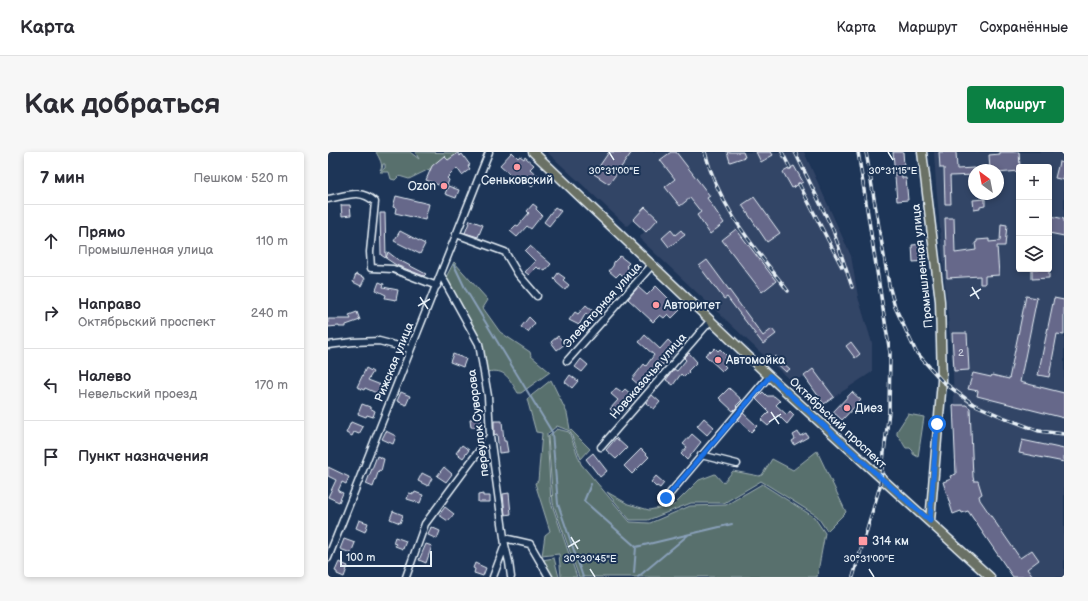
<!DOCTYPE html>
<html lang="ru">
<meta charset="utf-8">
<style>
:root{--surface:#fff;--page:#f7f7f7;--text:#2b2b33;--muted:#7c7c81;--line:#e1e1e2;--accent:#0b8043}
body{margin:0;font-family:"Balsamiq Sans",sans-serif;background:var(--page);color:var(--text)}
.controls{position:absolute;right:12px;top:12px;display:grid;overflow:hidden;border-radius:4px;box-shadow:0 2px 6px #0003}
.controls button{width:36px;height:36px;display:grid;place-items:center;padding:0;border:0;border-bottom:1px solid var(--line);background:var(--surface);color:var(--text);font:20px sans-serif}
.compass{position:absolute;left:640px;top:12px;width:36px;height:36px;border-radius:50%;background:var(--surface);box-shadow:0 2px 6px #0003;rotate:328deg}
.scale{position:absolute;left:12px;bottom:10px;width:92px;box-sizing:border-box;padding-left:4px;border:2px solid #e8f1f8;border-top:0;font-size:11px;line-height:14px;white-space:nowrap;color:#e8f1f8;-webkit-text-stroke:3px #1d3557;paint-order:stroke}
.stop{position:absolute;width:12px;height:12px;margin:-9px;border:3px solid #1a73e8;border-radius:50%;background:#fff}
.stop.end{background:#1a73e8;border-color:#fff;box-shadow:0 1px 4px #0008}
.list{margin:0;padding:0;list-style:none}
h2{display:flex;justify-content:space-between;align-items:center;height:52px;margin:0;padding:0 16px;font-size:17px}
h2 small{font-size:13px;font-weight:400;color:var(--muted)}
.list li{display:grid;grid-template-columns:26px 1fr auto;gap:12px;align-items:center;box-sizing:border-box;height:72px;padding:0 16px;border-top:1px solid var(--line)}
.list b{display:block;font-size:15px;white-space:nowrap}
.list p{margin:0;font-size:13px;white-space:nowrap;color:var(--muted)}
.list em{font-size:13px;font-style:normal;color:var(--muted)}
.icon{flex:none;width:22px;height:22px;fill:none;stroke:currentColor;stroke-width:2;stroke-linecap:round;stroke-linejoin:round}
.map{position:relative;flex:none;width:736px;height:425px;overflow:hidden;border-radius:4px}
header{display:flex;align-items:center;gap:24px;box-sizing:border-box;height:56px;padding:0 20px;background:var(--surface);border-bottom:1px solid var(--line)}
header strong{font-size:19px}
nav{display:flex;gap:22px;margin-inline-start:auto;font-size:14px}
.intro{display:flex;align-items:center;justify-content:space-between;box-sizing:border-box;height:96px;padding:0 24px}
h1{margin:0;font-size:28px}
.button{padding:10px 18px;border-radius:4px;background:var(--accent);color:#fff;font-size:14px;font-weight:700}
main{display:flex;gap:24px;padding:0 24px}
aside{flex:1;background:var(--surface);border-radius:4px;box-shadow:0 2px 6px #0003}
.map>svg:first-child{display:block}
.built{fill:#346;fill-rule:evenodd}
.green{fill:#58706d;stroke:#a0b0b2}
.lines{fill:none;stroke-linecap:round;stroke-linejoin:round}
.stream{stroke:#89a0b9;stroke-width:2}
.building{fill:#66678a;stroke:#e8f1f8}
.minor-casing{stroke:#e8f1f8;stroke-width:9}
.major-casing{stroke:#e8f1f8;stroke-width:11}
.minor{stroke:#1d3557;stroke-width:6}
.major{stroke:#6a7165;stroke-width:8}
.rail-casing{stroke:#e8f1f8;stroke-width:3.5}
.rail{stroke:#1d3557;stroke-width:2;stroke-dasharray:6;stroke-linecap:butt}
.route{stroke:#1a73e8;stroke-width:5}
.ticks{fill:none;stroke:#e8f1f8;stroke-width:1.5}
.poi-dot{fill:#ff9aa2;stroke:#1d3557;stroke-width:1.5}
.labels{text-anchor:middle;stroke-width:4;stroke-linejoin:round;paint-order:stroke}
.number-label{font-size:10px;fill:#c8cedc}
.poi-label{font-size:12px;fill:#e8f1f8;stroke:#1d3557;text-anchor:start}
.street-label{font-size:12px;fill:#e8f1f8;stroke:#1d3557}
.ticks-label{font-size:10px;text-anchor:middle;fill:#e8f1f8;stroke:#1d3557;stroke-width:4;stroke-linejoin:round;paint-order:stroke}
</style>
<header>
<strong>Карта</strong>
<nav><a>Карта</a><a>Маршрут</a><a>Сохранённые</a></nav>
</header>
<div class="intro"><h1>Как добраться</h1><a class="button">Маршрут</a></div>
<main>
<aside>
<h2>7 мин<small>Пешком · 520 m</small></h2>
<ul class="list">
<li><svg class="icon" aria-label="ahead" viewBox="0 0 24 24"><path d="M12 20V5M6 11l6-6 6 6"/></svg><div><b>Прямо</b><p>Промышленная улица</p></div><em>110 m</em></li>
<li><svg class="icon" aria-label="right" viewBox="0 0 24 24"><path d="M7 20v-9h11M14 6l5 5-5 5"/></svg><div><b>Направо</b><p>Октябрьский проспект</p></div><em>240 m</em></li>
<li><svg class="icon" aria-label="left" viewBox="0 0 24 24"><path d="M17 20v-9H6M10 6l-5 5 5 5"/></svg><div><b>Налево</b><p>Невельский проезд</p></div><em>170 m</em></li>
<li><svg class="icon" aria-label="arrive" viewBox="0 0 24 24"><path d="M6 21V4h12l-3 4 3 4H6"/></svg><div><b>Пункт назначения</b></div></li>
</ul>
</aside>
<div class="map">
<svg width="736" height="425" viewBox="0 0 736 425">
<rect width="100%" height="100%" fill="#1d3557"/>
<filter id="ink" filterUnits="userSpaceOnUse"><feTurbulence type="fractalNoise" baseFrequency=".025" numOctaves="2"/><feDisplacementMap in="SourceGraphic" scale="8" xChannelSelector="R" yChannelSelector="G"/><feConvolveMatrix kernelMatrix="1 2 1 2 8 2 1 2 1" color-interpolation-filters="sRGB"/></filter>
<g filter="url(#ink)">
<path class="built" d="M219,0H476L523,104L530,145L544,191V220L506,245L485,217L465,231L311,86L317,79L305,68L299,74Z
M606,0H736V425H685L638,358L628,326L625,220L608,32ZM691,15H721V117H691ZM646,18H670V42H646Z"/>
<path class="green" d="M48,0H82L91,7L87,0L130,1L122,7L81,27L71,24L67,28L63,27L61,20H52L57,16V12H55L54,17L52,18C56,13 51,6 48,0Z
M126,110L160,148L155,156L172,180L202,200L203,204L222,220L193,241H190C181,227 178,216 159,220L153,190L118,125Z
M223,228L239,261L242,277L262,297L253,307L242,279L229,274L219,282L223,350L249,425H233L231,402L214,404L217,383L222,379L207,331L210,329L214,281L208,280L199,247Z
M580,262L596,265L590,305L585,302V299L582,296H578C574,291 574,287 569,283V279Z
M229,277L241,280L253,312L302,370L322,371L362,354L398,353L434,332L486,365L497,381L489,425H251L225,351L220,285Z
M489,299L518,360L499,379L489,364L433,329L396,351H363L320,368H302L279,340L300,352L321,358L346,353L371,328L387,322L395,331L405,319L431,324L434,323L444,307L465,318Z
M226,406L231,425H224L214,408Z"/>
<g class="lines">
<path class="stream" d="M126,113L138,138L224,280L230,352L255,425
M263,332L256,349L308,395L404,372
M306,421L308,395
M310,425L360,383"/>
</g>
<path class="building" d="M184,0L190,6L192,4L196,7L197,5L206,13L202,17L212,26L204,35L194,26L191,30L172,13Z
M281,0H304L281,32L266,22Z
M343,0H348L382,44L379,46L396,71L382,82L369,63L373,60L362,46L352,54L337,35L347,27L332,8Z
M399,0H415L417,5L402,10Z
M428,0H443L445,3L433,10Z
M565,0H575L576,13H573L574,26H578L580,48L569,49Z
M611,0H628L629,17L646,16V23L622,24L623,52H617L616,16H612Z
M672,0H691L692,15H691V19L670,21V18H662L661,3L672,2Z
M130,1L132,4L134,2L142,13L140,14L142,17L134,23L129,16L119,26L121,28L118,36L98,28L104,14L116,4L120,8Z
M731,10L736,11V28L727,26Z
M466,14L475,30L464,36L455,20Z
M120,34L131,38L128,46L117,42Z
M68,44L101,52L97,68L67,61L68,56L65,55Z
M426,45L452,81L439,90L414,53Z
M657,47V54L652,55V57L646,58L645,48Z
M205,52L209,55L208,57L214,63L203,77L199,74L189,85L182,79L188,73L190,74L201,61L199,59Z
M13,53H22L23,63L14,64Z
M227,55L233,59L221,74L216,70Z
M317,55L330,67L318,80L305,68Z
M52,61H57L58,106L60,100L69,107L98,122L96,124L68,113L53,103Z
M723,64L736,67V84L721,81Z
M617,66H626L627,101L648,98L647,91L649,90V88L661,87V90L672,89L673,72L679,73L677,94H669L671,123L657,124V132H652V124L619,126Z
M142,68L155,73L150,85L137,81Z
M408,77L448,129L434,140L394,88Z
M343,78L347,83L353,78L357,83L341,95L334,86Z
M72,79L97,92L92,102L66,89Z
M596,92L598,109L585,110L584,93Z
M202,94L223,112L217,119L212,116L211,117L209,115L201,123L197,120L207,109L197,99Z
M292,104L301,111L298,114L304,119L297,126L292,121L288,125L281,119L285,114L286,110Z
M379,108L435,184L444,177L448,182L435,192L399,145L396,147L371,114Z
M704,117H721V126L704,127Z
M230,121L237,126L235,128L241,133L237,138L228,130V129L226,127Z
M28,122L37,126L33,134L25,130Z
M51,130L56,132L55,135L70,138L68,148L57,146L58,143L48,138Z
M328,134L352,158L344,166L340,162L336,166L332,163L325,170L300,147L310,135L319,143Z
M698,144L709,146L692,230L736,241V266L649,244L650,239L640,237L645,221L663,225L664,223L681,227Z
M726,146L736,148V183L729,182L721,225L710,223Z
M258,153L266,160L262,165L258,161L251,173L241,168L247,160L250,162Z
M29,160L32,168L18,173V175H11V174L0,175V167H23L21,163Z
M201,165L207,171L200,180L193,175Z
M624,181H639L641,218L626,219Z
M317,183L332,197L340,188L349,197L335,213L331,210L312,234L304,227L316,212L318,214L326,203L311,190Z
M230,184L237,192L229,198L223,190Z
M523,190L532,202L527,206L518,194Z
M387,196L390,199L392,197L399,204L397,206L400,209L396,213L398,215L394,219L377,203L382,199L383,200Z
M361,201L369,210L360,219L361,220L356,225L353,222L345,233L338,228L346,217L349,219L358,208L356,206Z
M125,202L138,207L135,215L122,210Z
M447,204L462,217L458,220L444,207Z
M253,207L260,213L254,220L247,215Z
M38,216L45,220L40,228L53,233L52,236L55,237L53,243L37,236L36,238L29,235Z
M485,217L506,245L496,252L476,224Z
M242,223L250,229L244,236L237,230Z
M288,236L294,240L297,237L304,243L287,261L282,257L290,248L283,242Z
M401,236L414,248L408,254L409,255L405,259L391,246Z
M73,240L82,244L78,253L69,249Z
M435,240L439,244H446L452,249L448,253L459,263L462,259L466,263L459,272L450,263L440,274L433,268L441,260L428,247Z
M524,240L533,248L514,268L505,260Z
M324,243L332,250L326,257L318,251Z
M34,252L42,255V256L47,259L45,265L39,263L38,265L30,262Z
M625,253H638L642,256L645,325L646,329H650L654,342L651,344L652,348L692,406L704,398L711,408L699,417L705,425H685L640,359L634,361L633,359L625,362L615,330L623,327L622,324L628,322Z
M415,261L429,274L423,280L410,268Z
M153,266L154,275H143L142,267Z
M376,266L386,275L379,283L369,274Z
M166,269H174L176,289H178L180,300L171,301L169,282L166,283Z
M23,270L35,275L31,282L26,280L24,284L18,281Z
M58,279L68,284L65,292L54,287Z
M470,280L472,284L478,281L480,285L466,293L464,289L467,287L465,283Z
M364,282L373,290L359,308L353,302L359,295L355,292Z
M288,286L299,296L288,307L278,298Z
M694,288L736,297V310L691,301Z
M134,293L141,298L135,306L128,301Z
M313,297L321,305L304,322L296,314Z
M265,301L279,319L272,325L258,307Z
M49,304L56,307L53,319L51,318L45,335L38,332Z
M0,315L21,325L18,332L14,330L10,339L15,341L11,350L0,345L8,328L0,324Z
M116,315L124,322L118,330L109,324Z
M94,321L104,326L100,334L90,329Z
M328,324L336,331L332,336L329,334L328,335L323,330Z
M87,340L95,343L92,351L79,347L81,341L86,342Z
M181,341L183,362L177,363L175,342Z
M155,342V344H162V350H150V343Z
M117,355L126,362L120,369L111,363Z
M65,359L75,363L72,371L62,367Z
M31,368L40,371L37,380L28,376Z
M103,375L112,379L109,387L100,383Z
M67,385L78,389L75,397L67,394L68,392L65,391Z
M16,387L27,391L23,401L12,397Z
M98,392L104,394L98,411L91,408Z
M11,410L20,414L16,425L9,422V420L7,419Z
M147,411L158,416L155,424L146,421L147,417L145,416Z"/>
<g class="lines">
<defs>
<path id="minor" d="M0,47C18,44 32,36 47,50L42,100L43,116L65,117L109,134
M128,82L177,100L190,122L209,144
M113,123L151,192L160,244L162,284L177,393L181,410L183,425
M0,193L25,190L51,189L82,197
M239,209L324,113
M273,295L383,168
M373,303L409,312
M338,346L441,224
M176,386L202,392L221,425
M0,406L161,0
M78,425L97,372L162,284
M165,425L177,393"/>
<path id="major" d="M205,0L441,224L662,425
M594,0L612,149L614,229L602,369"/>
</defs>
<use href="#minor" class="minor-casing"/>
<use href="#major" class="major-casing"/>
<use href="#minor" class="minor"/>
<use href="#major" class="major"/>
<defs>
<path id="rail" d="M377,0C390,54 427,96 460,139
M454,0L462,16
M467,0L505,78L524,135
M538,0L561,133L567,155L588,200L614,229L645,252L677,266L711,279L736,282
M471,32L514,115
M525,425L552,334L561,259L562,201L530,0"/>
</defs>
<use href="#rail" class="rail-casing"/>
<use href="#rail" class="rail"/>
</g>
</g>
<g class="lines" filter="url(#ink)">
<path class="route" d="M338,346L442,224L553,326L602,369L609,272"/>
</g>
<path class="ticks" d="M281,0L286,8M560,0L565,8M644,135L651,147M642,144L653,137M92,145L100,157M90,154L102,147M443,260L451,272M441,270L453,262M243,385L250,397M240,395L252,388M262,417L267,425M541,417L546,425"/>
<g class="poi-dot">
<circle cx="189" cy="15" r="4"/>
<circle cx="116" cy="34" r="4"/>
<circle cx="328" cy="153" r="4"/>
<circle cx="390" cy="208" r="4"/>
<circle cx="519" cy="256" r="4"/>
<rect x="530" y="384" width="10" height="10" rx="2"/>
</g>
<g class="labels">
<g class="number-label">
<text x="633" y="204">2</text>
</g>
<g class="poi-label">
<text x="189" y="32" text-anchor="middle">Сеньковский</text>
<text x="108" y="38" text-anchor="end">Ozon</text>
<text x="336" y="157">Авторитет</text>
<text x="398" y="212">Автомойка</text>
<text x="527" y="260">Диез</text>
<text x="544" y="393">314 км</text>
</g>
<g class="street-label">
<text transform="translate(594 114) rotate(-96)" y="4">Промышленная улица</text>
<text transform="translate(274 153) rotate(-48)" y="4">Элеваторная улица</text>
<text transform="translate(66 210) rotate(-68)" y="4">Рижская улица</text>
<text transform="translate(320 224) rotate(-49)" y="4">Новоказачья улица</text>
<text transform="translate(150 271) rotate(-97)" y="4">переулок Суворова</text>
<text transform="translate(510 271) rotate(43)" y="4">Октябрьский проспект</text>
</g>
</g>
<g class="ticks-label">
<text x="286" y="22">30°31'00"E</text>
<text x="565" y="22">30°31'15"E</text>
<text x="262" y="410">30°30'45"E</text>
<text x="541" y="410">30°31'00"E</text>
</g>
</svg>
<div class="controls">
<button>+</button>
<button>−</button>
<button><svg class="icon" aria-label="layers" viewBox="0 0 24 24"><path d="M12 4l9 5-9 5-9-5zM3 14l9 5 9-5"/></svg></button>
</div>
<svg class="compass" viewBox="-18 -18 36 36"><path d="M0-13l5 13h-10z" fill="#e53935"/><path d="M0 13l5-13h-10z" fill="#7c7c81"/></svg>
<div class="scale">100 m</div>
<div class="stop" style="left:609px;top:272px"></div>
<div class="stop end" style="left:338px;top:346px"></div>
</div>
</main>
